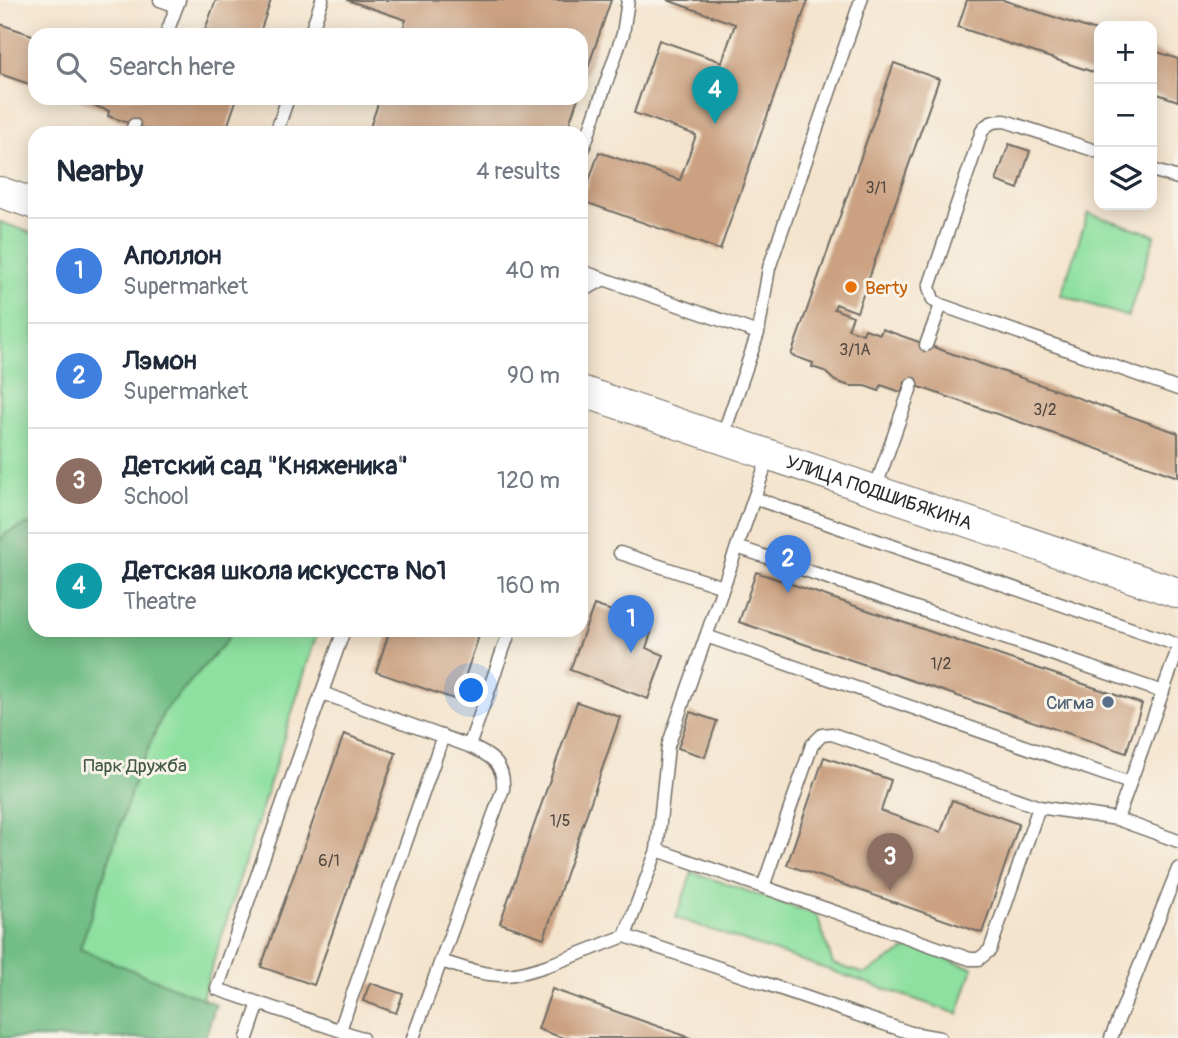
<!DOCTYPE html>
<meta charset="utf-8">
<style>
:root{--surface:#fff;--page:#f6f6f7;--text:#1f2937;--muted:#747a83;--line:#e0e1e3;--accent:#d1495b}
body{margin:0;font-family:Pangolin,sans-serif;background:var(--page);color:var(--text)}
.controls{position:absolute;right:21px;top:21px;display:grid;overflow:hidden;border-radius:14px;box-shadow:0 4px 18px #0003}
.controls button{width:63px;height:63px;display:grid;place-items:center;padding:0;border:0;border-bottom:2px solid var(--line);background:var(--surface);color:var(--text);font:35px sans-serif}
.you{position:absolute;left:472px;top:691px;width:24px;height:24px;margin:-18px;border:5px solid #fff;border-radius:50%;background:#1a73e8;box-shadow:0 0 0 10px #1a73e833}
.badge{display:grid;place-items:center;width:46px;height:46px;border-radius:50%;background:var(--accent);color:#fff;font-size:23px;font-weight:700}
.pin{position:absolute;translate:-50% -58px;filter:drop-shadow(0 2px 4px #0008)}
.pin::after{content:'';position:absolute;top:37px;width:24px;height:21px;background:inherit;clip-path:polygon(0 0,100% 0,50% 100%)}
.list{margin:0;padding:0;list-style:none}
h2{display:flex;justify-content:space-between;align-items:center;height:91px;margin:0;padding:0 28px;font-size:30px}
h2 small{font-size:23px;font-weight:400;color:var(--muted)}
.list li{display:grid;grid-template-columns:46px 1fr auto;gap:21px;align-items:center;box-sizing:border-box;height:105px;padding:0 28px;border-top:2px solid var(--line)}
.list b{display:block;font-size:26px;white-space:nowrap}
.list p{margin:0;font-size:23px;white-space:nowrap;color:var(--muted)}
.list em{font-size:23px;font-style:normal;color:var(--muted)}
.icon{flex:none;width:38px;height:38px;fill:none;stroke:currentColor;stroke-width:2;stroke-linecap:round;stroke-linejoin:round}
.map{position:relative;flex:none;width:1178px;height:1038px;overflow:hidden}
.search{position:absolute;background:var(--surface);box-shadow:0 4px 18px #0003;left:28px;top:28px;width:560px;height:77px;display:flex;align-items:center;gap:18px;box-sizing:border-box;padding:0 24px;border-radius:21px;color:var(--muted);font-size:26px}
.panel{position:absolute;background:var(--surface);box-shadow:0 4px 18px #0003;left:28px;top:126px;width:560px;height:511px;border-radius:21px}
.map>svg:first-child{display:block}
.green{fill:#8ee0a0;stroke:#5c8666;stroke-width:2}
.forest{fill:#72be86;stroke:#4e7458;stroke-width:2}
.building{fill:#cba181}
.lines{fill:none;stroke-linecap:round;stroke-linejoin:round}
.service-casing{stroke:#716c64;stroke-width:15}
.tertiary-casing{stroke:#716c64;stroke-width:32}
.service{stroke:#fff;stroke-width:12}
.tertiary{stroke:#fff;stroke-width:30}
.food-dot{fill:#e8710a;stroke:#f7f3e8;stroke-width:2.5}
.service-dot{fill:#5c6f8a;stroke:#f7f3e8;stroke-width:2.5}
.labels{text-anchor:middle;stroke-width:6;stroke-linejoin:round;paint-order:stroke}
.number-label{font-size:16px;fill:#534840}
.food-label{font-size:19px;fill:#c56008;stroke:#f7f3e8;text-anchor:start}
.street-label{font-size:19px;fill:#2b2b2b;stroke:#f7f3e8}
.service-label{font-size:19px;fill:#4e5e75;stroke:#f7f3e8;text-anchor:end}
.park-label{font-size:19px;fill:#445848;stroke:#f7f3e8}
</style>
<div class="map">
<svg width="1178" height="1038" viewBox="0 0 1178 1038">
<rect width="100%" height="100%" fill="#f7f3e8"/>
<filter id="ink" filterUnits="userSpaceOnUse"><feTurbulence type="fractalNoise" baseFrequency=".0143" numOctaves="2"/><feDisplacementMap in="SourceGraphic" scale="14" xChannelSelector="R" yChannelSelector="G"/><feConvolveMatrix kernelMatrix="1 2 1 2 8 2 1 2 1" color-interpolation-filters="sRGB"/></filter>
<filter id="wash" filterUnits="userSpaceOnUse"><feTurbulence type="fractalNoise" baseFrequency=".00686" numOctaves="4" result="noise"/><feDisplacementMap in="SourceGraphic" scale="28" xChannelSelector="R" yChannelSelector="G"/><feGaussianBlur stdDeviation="1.57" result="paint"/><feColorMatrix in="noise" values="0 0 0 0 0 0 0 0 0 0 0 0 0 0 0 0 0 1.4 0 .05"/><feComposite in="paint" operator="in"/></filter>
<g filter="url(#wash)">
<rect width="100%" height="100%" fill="#f4e4cd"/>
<path class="green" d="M1088,213L1155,235L1128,317L1061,295Z
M0,222L35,234V630H318L202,998L0,1038Z
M692,872L817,915L833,964L865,974L910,947L973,968L958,1014L676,918Z"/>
<path class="forest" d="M29,524L35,528V630H233L224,644L164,711L134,783L80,949L216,1004L205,1038H0V541L6,533Z"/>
<g id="blocks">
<path class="building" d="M216,0H271L259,35H203Z
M347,0H611L581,88V35H401L406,20Z
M667,0H808L720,250L582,201L599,152L680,180L696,135L634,113L659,40L722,62L735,24Z
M967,0H1003L1099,32V74L958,27Z
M0,24L35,36V86L0,74Z
M1152,50L1178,59V101L1152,92Z
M894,63L939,79L857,312L836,304L834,309L853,316L848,329L863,334L865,329L880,334L882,329L1178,433V477L905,382L901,392L881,385L879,391L865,386H850L835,381L824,371L812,367L813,363L791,355Z
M72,98H237L225,133H158L108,116L109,111Z
M380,98H578L566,133H368Z
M1009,144L1030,151L1018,189L996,181Z
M756,572L1142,704L1126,753L739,622Z
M594,605L615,612L613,616L652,630L646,648L664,655L648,699L570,670Z
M390,630H481L457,700L376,672Z
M577,702L620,717L544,938L500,923Z
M690,712L717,721L705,757L678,748Z
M344,734L396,753L314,985L261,967Z
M824,757L891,780L881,811L941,832L952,800L1019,824L982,933L787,865Z
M370,983L403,994L396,1013L363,1001Z
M552,989L691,1038H563L538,1029Z"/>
</g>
</g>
<g filter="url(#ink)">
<use href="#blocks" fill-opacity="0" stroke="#716c64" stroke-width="2"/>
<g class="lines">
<defs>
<path id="service" d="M160,0L177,6
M166,35L179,0
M310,35L322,0
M131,133L134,125
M276,133L288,98
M581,155L623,34L628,0
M1152,170L1178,178
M581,271L758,333
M581,292L604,279
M941,305L933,300L929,287L982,131C988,122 994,121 1005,121L1099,152
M926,345L941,305L1178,389
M722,438L758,333L769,268L861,0
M875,489L912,384
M754,498L1178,645
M737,547L1163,692
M620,553L723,587
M344,630L217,989L362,1038
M706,636L1130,783
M1178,649L1117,819L1178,841
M322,693L469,746C490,755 505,764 503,789L413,1038
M469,746L510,630
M657,850L970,959H979L990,950L1039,807
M763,887L812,745L822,735L832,734L1039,807L1117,819
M625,936L911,1033L940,1038
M441,961C460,967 479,974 500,975C529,977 594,947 625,936L657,850L668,746L769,455
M340,1030L443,736
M247,1038L259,1003
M1111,1038L1178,869"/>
<g id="tertiary">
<path d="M0,192L35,204"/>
<path id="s1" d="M581,391L1178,593"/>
</g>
</defs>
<use href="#service" class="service-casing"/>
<use href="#tertiary" class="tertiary-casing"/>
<use href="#service" class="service"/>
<use href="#tertiary" class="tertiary"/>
</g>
</g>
<circle class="food-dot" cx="851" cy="287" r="7"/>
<circle class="service-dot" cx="1108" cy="702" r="7"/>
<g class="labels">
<g class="number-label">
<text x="876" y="193">3/1</text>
<text x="855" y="355">3/1А</text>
<text x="1045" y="415">3/2</text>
<text x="941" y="669">1/2</text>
<text x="560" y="826">1/5</text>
<text x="329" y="866">6/1</text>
</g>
<g class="food-label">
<text x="865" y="294">Berty</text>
</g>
<g class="street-label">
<text dy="7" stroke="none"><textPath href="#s1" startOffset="315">УЛИЦА ПОДШИБЯКИНА</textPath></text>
</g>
<g class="service-label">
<text x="1094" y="709">Сигма</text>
</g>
<g class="park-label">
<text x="135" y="772">Парк Дружба</text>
</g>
</g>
</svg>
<div class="controls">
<button>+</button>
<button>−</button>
<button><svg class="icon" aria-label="layers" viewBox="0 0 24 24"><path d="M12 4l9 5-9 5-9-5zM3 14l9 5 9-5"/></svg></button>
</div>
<div class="you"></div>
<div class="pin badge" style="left:631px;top:653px;background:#3f7fe0">1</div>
<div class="pin badge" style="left:788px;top:593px;background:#3f7fe0">2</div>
<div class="pin badge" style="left:890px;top:891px;background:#8d6e63">3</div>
<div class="pin badge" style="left:715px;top:124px;background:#0f9aa8">4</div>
<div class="search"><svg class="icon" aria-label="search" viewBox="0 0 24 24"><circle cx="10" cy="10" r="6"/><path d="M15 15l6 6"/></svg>Search here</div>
<section class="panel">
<h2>Nearby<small>4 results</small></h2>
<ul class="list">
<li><span class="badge" style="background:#3f7fe0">1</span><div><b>Аполлон</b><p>Supermarket</p></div><em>40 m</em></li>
<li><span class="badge" style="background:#3f7fe0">2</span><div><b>Лэмон</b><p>Supermarket</p></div><em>90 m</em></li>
<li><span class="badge" style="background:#8d6e63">3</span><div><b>Детский сад &quot;Княженика&quot;</b><p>School</p></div><em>120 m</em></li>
<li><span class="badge" style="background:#0f9aa8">4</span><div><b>Детская школа искусств №1</b><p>Theatre</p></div><em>160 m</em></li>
</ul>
</section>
</div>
